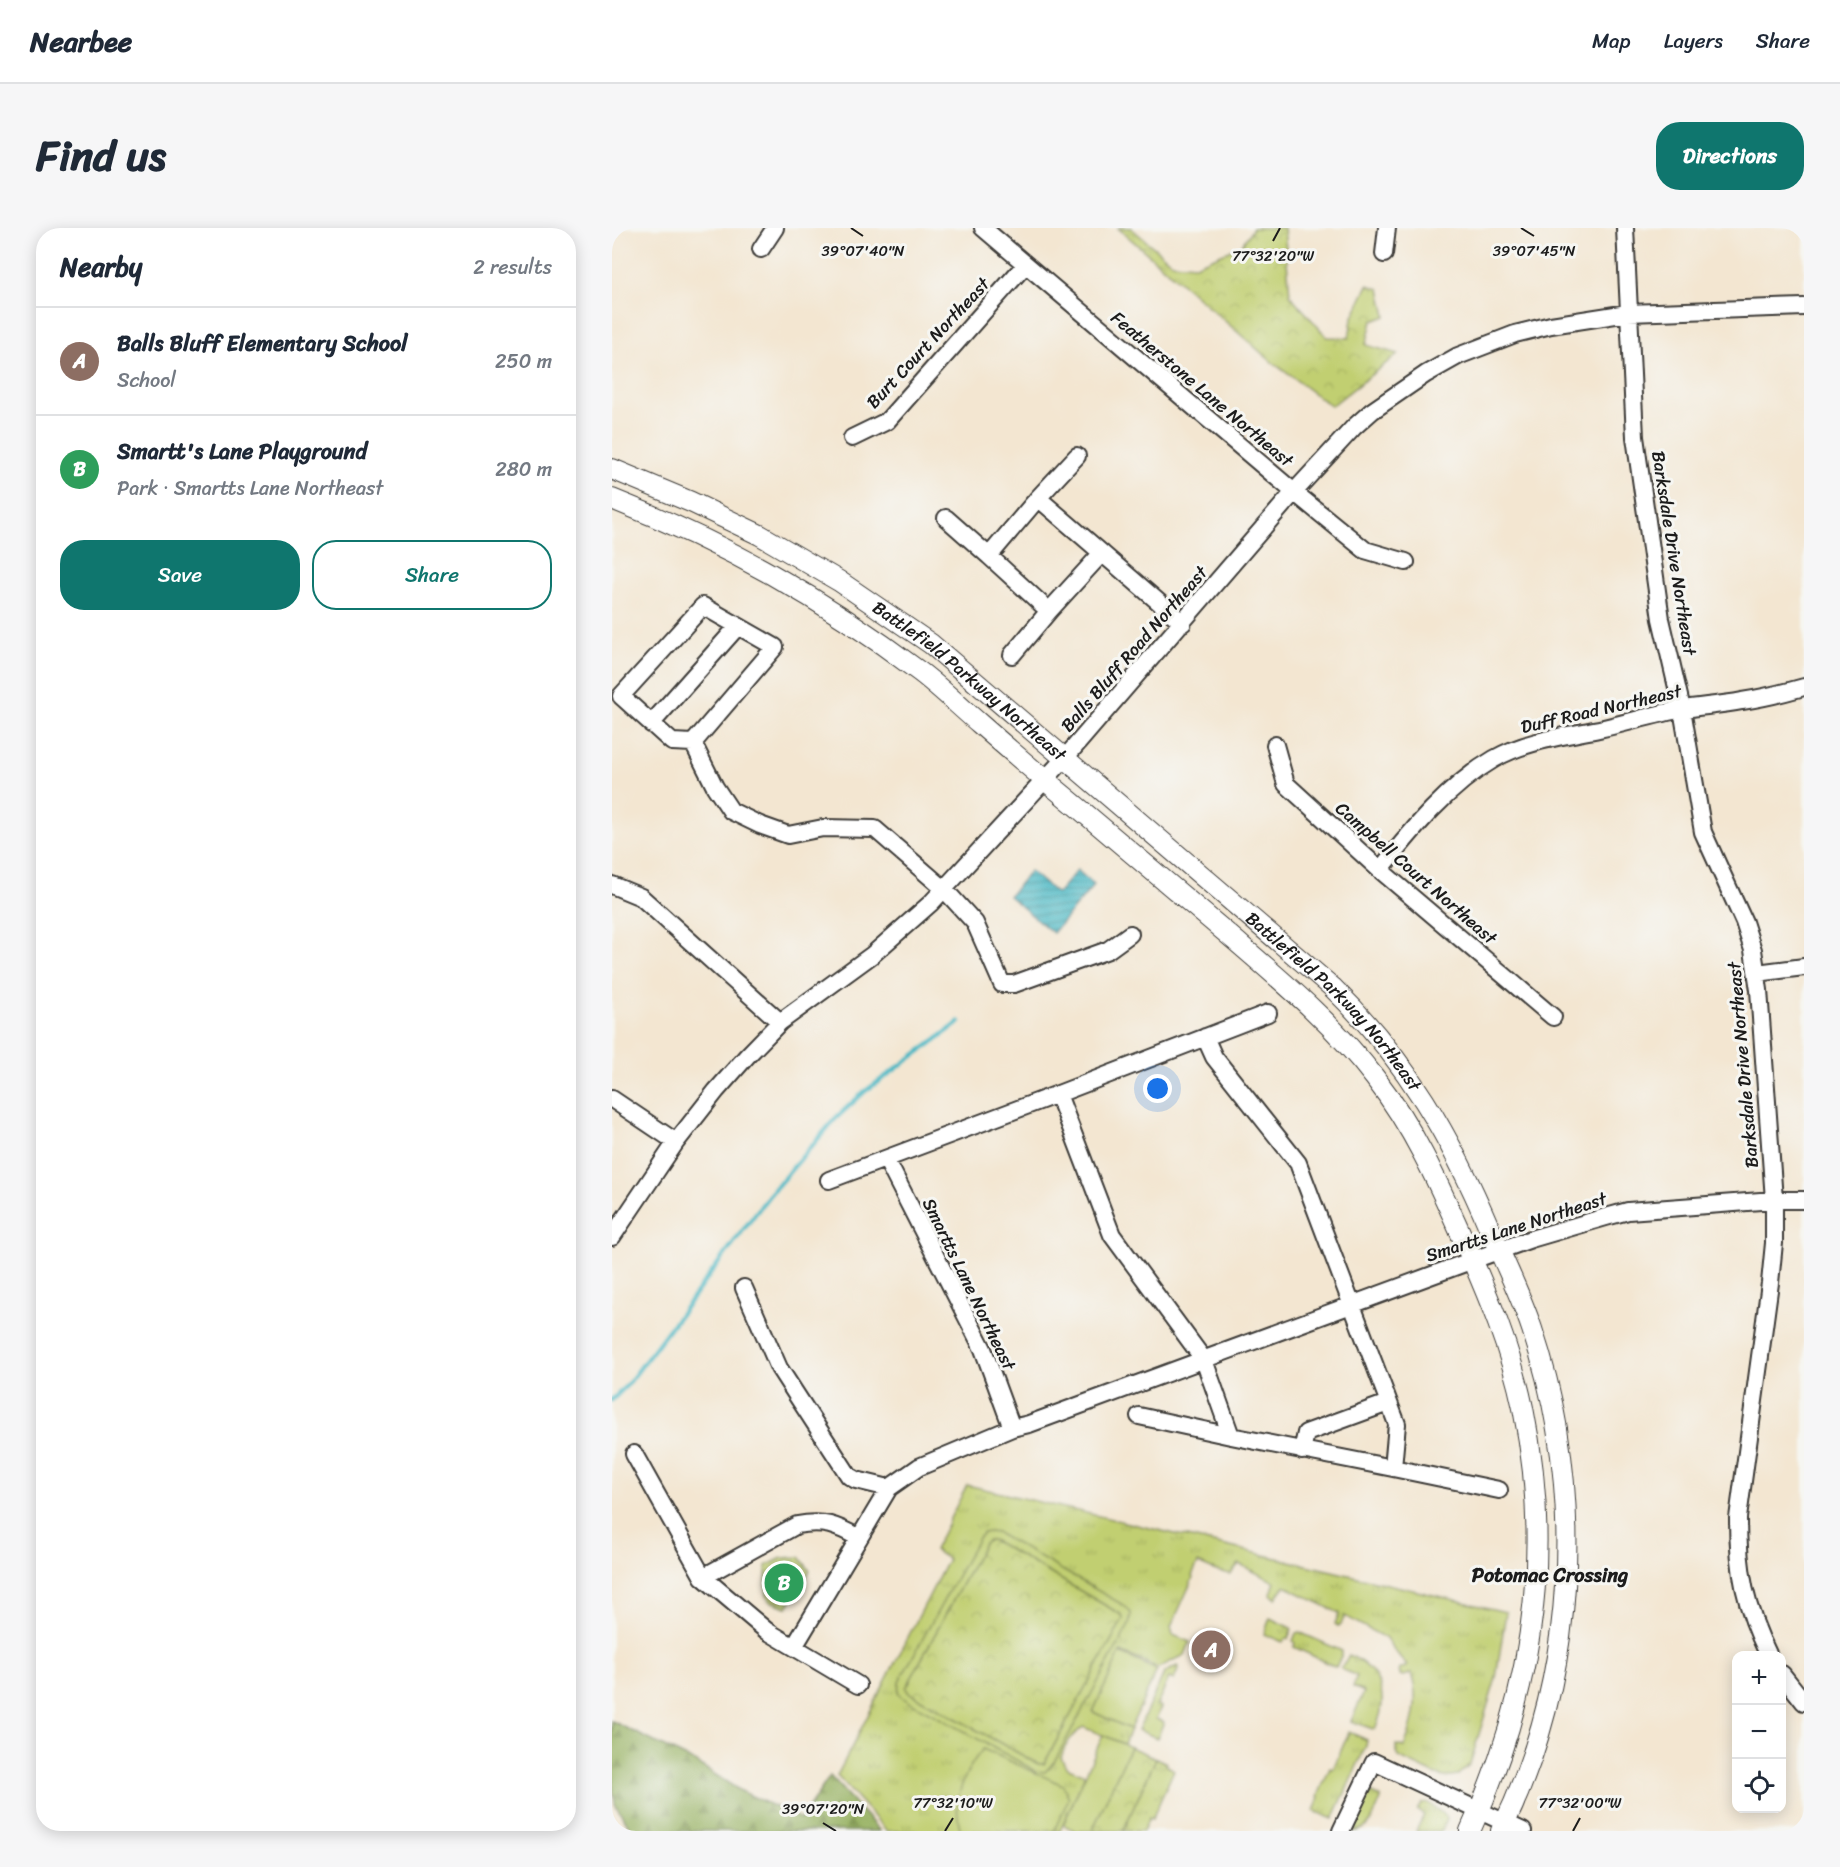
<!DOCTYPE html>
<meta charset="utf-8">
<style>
:root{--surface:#fff;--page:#f6f6f7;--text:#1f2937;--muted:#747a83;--line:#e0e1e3;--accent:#0f766e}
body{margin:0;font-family:Sriracha,sans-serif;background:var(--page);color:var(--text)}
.controls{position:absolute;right:18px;bottom:18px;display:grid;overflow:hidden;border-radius:12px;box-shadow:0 3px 15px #0003}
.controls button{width:54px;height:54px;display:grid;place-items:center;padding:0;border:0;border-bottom:2px solid var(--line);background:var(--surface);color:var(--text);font:30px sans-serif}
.you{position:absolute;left:546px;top:861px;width:21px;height:21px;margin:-15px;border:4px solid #fff;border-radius:50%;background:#1a73e8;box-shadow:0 0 0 9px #1a73e833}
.badge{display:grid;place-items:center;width:39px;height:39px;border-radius:50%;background:var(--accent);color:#fff;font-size:20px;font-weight:700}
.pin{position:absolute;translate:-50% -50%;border:3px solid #fff;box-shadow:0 2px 6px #0006}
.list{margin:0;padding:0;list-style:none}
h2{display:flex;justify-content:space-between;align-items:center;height:78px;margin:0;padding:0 24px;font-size:26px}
h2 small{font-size:20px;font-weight:400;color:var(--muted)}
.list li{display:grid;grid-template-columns:39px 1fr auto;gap:18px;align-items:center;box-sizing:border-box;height:108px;padding:0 24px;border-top:2px solid var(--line)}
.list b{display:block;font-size:22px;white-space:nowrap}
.list p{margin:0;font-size:20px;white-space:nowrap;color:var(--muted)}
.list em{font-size:20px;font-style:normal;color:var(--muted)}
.actions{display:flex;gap:12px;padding:18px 24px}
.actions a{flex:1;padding:14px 0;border:2px solid var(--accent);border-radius:24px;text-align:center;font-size:21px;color:var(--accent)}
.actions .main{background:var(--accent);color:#fff}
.icon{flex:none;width:33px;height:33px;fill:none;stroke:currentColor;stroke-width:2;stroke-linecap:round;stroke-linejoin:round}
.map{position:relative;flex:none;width:1192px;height:1603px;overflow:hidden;border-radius:24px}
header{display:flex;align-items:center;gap:36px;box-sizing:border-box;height:84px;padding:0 30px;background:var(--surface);border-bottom:2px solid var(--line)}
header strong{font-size:28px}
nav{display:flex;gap:33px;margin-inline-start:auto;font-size:21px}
.intro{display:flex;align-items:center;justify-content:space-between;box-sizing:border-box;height:144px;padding:0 36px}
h1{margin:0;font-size:42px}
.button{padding:15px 27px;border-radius:24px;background:var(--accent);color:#fff;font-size:21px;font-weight:700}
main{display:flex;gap:36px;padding:0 36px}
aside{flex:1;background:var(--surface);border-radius:24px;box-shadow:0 3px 15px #0003}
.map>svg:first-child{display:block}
.grass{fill:url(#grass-tufts);stroke:#6e7646;stroke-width:1.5}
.forest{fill:url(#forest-firs);stroke:#5a6740;stroke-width:1.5}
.park{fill:url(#park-crowns);stroke:#6e7646;stroke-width:1.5}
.garden{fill:#c1cf71;stroke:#6e7646;stroke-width:1.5;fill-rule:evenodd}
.water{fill:url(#water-rules);stroke:#336a70;stroke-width:1.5}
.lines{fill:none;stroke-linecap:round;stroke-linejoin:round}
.stream{stroke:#4ab8c4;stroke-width:4.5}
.minor-casing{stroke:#3c3a37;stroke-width:20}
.major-casing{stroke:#3c3a37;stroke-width:22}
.minor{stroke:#fff;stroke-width:16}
.major{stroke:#fff;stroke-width:20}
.ticks{fill:none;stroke:#1c1c1c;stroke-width:2}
.labels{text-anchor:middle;stroke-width:6;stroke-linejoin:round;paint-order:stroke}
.street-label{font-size:18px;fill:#1c1c1c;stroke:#f6f6f2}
.neighbourhood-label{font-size:20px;font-weight:bold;fill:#1c1c1c;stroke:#f6f6f2}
.ticks-label{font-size:15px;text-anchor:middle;fill:#1c1c1c;stroke:#f6f6f2;stroke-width:6;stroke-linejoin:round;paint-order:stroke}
</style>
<header>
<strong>Nearbee</strong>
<nav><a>Map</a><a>Layers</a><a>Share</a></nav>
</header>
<div class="intro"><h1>Find us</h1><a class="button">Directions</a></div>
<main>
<aside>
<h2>Nearby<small>2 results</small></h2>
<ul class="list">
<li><span class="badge" style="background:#8d6e63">A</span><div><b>Balls Bluff Elementary School</b><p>School</p></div><em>250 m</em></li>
<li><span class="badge" style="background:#2e9e5b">B</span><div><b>Smartt's Lane Playground</b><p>Park · Smartts Lane Northeast</p></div><em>280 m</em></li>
</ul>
<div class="actions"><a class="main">Save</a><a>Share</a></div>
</aside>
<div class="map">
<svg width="1192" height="1603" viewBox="0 0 1192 1603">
<defs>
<pattern id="grass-tufts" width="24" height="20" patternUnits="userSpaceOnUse" patternTransform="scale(1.5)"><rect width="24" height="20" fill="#c1cf71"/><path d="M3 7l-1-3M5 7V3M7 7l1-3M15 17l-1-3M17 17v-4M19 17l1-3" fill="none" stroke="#a5b161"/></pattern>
<pattern id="forest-firs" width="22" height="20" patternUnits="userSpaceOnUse" patternTransform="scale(1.5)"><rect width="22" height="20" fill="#98b263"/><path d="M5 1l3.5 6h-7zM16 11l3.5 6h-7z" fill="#829855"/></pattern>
<pattern id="park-crowns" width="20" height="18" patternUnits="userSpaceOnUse" patternTransform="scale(1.5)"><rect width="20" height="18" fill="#c1cf71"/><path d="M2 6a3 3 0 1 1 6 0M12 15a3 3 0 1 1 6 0" fill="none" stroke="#a5b161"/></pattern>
<pattern id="water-rules" width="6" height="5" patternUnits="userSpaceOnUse" patternTransform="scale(1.5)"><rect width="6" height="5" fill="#4ab8c4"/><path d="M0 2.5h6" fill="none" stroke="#3d959e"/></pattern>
</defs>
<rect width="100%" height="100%" fill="#f6f6f2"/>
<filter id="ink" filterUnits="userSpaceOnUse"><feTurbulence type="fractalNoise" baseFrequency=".0167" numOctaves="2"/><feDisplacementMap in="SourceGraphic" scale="12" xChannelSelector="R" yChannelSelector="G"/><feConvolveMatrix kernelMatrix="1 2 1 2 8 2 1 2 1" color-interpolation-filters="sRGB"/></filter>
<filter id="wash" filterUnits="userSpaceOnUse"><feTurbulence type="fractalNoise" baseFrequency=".008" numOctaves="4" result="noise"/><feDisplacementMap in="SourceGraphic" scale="24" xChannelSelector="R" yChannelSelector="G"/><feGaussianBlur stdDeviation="1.35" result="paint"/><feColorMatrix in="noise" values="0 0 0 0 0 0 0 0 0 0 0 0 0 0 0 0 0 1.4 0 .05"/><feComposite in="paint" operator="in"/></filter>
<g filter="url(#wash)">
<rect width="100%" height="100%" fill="#f3e6d1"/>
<path class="grass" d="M355,1257L894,1384L884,1450L858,1536L846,1547L833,1549L824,1547L786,1529L784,1525V1517L792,1519C801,1496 808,1471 799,1446L791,1448L788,1447L787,1442L795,1438L773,1410L733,1388L729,1396L726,1398L723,1396L727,1385L673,1358L664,1370L659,1367V1365L663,1354L627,1336L619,1346L604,1343L586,1335L580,1348L581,1350L559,1399L561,1407L578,1414L573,1427L546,1440L509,1424L481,1484L518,1501L512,1516L471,1499C460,1507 453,1516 449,1529L454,1539L473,1547L448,1603H275L225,1548L336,1331L322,1322Z
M658,1390L679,1400L680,1402L676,1411H673L671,1414L652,1406Z
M687,1404L730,1423V1426L724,1439L682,1419L683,1415L681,1413L684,1405Z
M737,1427C769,1442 778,1469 763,1501H761L739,1493L752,1464L741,1459L745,1448L729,1441Z
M566,1438L567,1439L562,1452L557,1450L545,1477L549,1479L544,1491L552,1494L545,1510L526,1502L552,1445Z
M737,1504L755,1512L754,1518L721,1591L702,1583L707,1569L706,1568L718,1540L721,1541Z
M544,1530L555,1535L554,1537L562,1542L540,1591L537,1590L531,1603H511Z
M758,1564L768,1569L769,1571C762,1586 759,1603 741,1603Z
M810,1575H816L834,1588L835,1592L829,1603H804L812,1587L805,1582Z"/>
<path class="forest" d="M0,1493L85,1535L127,1562L189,1591L218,1548L268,1603H20L3,1576L0,1554Z"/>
<path class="park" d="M506,0H519L560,35L583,37L629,18L641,0H672L678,67L715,109L737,110L740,91L756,57L768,61L774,88L760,93L754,117L786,126L719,178L660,134Z
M376,1312H380L388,1316L510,1387L511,1391L432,1536H426L296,1464L294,1460L372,1315Z
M188,1329L198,1343L175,1379L158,1373L155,1367L154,1338L170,1330Z
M518,1519L544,1530L511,1603H480Z"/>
<path class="garden" d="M377,1304L385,1305L513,1378L519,1385L517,1397L442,1534L433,1544L424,1543L289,1469L286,1464L287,1454L366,1310L371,1305ZM376,1312H380L388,1316L510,1387L511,1391L432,1536H426L296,1464L294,1460L372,1315Z
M508,1425L545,1442L518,1501L481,1484Z
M491,1507L518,1519L480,1603H464L451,1597Z
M371,1521L451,1557L457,1570L442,1603H349C339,1574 352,1543 371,1521Z"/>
<path class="water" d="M465,642L482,657L441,705L397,668L418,643L445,666Z"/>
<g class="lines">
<path class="stream" d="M0,1172L16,1156L158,966L224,890L252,864L348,794"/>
</g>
</g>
<g filter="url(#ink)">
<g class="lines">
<defs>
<path id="minor" d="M371,0L682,264L753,322L794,334
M1013,0L1023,209L1049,391L1070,481L1091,604L1132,694L1141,722L1147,762L1162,972V1015L1158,1055L1126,1290C1126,1344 1133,1379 1157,1428
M149,21L163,0
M772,26L775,0
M240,210L275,193L413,37
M465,228L426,270L571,395
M334,290L377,328L426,270
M377,328L437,383L490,325
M400,427L437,383
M39,496L126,398
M81,515L60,514L9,468L91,378L163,419L81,515L103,559L119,583L148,597L176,607L211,600L263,601L331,660L363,695L390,756H402L496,722L518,706
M663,517L674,556L768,642L941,789
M768,642C801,601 836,558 882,531C913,513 952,508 987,501C1015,495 1043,486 1071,481C1090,478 1110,477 1130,473C1151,470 1171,465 1192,459
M0,657L29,669L168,794
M1145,745L1192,739
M593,809L602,829L686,935L785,1196L781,1240L887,1262
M446,866L500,1007L592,1132L619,1208L781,1240
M0,871L64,914
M274,931L371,1121L400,1200
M217,952L446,866L656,785
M0,1009L64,914L104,863L135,828L168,794L260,727L319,675L453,530L682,264L742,199L760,183L814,146L846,128L903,106L939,97L1016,85L1192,79
M132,1060L167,1140L237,1248L244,1252L277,1260
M527,1188L619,1208
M690,1223L694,1205L776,1175
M22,1226L91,1349L155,1403L246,1457
M91,1349L185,1297C211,1292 224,1297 247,1310
M182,1419L277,1260L307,1239L400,1200L417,1196L861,1032L919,1011L994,989L1016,983L1162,972H1192
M1170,1446L1192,1474
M729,1603L762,1534L911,1603"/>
<g id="major">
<path id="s1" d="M0,241L79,274L148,307L227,353L319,416L720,759C794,831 839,909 879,1004C893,1036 909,1068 920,1101C974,1263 965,1449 889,1603"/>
<path d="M0,271C114,316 210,370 308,444C329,460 348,479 368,496C401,525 435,554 469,582C519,624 568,666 618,708C669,752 722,796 763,850C802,900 827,957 852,1013C876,1067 899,1122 911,1180C941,1326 920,1468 858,1603"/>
</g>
</defs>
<use href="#minor" class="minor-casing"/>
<use href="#major" class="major-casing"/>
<use href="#minor" class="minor"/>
<use href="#major" class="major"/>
</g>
</g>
<path class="ticks" d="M239,0L251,8M909,0L922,8M661,13L668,0M211,1595L224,1603M333,1603L341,1590M961,1603L968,1590"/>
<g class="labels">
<g class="street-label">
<text transform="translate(316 115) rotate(-47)" y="6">Burt Court Northeast</text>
<text transform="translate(590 161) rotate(40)" y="6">Featherstone Lane Northeast</text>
<text transform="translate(1062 325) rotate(81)" y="6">Barksdale Drive Northeast</text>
<text transform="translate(522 421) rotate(-49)" y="6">Balls Bluff Road Northeast</text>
<text dy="6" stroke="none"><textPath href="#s1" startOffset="418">Battlefield Parkway Northeast</textPath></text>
<text transform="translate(989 481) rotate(-13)" y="6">Duff Road Northeast</text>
<text transform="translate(804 645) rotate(41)" y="6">Campbell Court Northeast</text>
<text dy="6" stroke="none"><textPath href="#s1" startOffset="904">Battlefield Parkway Northeast</textPath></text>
<text transform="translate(1131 837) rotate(-95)" y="6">Barksdale Drive Northeast</text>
<text transform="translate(904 999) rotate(-18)" y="6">Smartts Lane Northeast</text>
<text transform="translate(357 1056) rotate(64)" y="6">Smartts Lane Northeast</text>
</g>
<g class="neighbourhood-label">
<text x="938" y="1354">Potomac Crossing</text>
</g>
</g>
<g class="ticks-label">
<text x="251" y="28">39°07'40"N</text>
<text x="922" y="28">39°07'45"N</text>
<text x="661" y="33">77°32'20"W</text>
<text x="341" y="1580">77°32'10"W</text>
<text x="968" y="1580">77°32'00"W</text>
<text x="211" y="1586">39°07'20"N</text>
</g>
</svg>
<div class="controls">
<button>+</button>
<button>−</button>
<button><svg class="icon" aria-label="locate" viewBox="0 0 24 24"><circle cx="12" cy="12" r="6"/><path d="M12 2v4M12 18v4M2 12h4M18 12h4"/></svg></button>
</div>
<div class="you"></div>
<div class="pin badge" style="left:599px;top:1422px;background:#8d6e63">A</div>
<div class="pin badge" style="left:172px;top:1355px;background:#2e9e5b">B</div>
</div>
</main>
